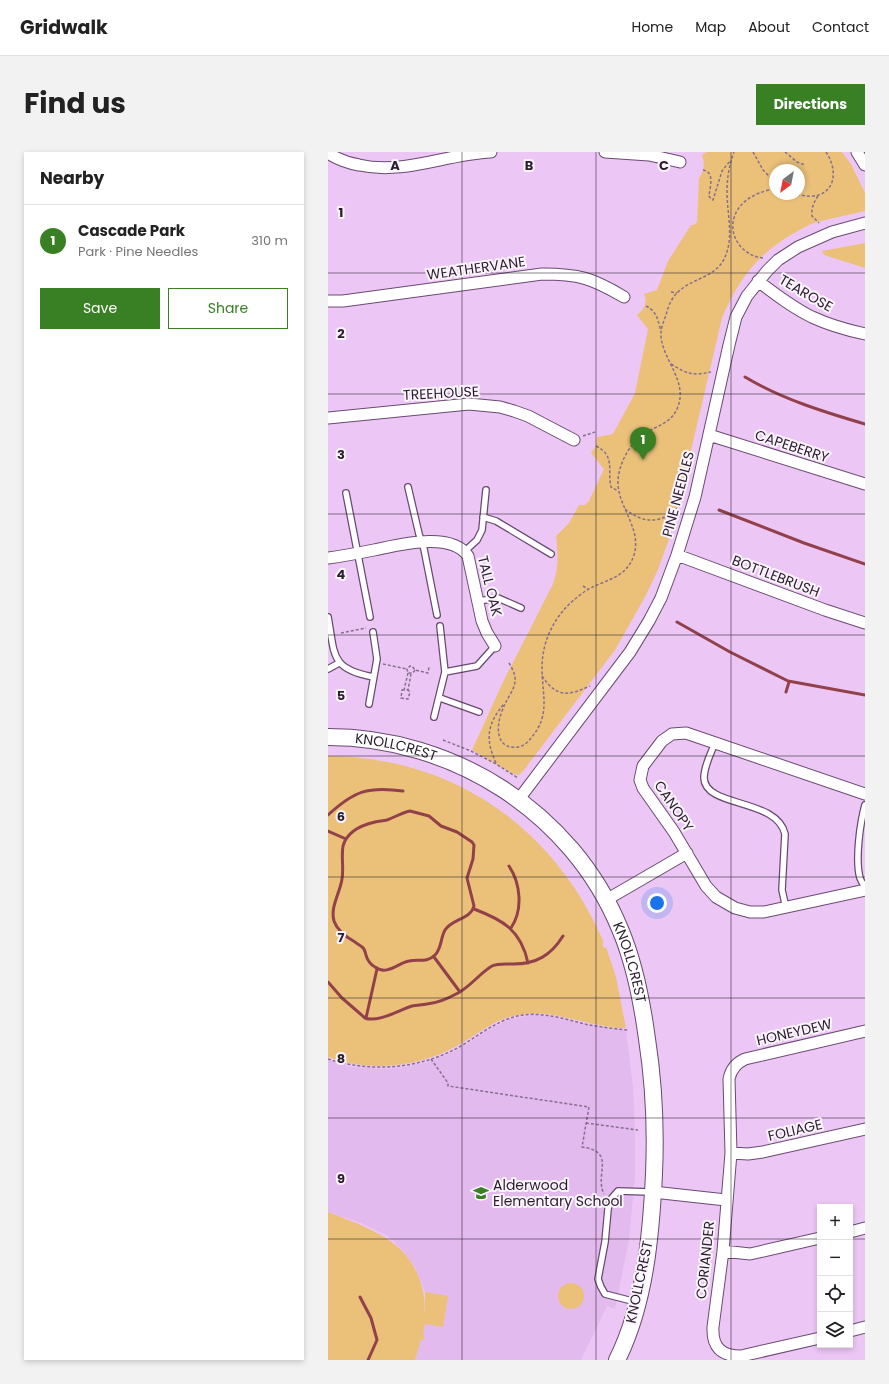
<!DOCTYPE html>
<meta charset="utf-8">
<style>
:root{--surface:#fff;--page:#f2f2f2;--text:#222;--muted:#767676;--line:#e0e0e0;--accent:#398025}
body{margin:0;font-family:Poppins,sans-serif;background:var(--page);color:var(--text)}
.controls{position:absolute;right:12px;bottom:12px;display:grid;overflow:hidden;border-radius:0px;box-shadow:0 2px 6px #0003}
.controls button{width:36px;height:36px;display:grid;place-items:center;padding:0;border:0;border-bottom:1px solid var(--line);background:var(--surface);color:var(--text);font:20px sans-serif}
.compass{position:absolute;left:441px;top:12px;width:36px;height:36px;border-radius:50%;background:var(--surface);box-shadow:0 2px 6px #0003;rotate:212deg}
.you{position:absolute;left:329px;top:751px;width:14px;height:14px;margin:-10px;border:3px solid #fff;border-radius:50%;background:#1a73e8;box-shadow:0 0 0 6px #1a73e833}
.badge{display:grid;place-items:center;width:26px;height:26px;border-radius:50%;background:var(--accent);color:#fff;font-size:13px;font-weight:700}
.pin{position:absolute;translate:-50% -33px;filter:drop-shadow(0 1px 2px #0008)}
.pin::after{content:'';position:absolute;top:21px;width:14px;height:12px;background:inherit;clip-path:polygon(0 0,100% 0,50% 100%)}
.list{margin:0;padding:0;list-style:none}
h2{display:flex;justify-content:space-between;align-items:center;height:52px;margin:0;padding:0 16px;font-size:17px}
h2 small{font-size:13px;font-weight:400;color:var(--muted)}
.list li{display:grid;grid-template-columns:26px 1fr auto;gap:12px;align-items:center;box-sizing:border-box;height:72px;padding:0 16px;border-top:1px solid var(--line)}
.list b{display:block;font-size:15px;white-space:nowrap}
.list p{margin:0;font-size:13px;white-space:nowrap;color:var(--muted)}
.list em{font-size:13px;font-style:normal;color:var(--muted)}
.actions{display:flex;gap:8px;padding:12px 16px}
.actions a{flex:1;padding:9px 0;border:1px solid var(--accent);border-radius:0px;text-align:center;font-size:14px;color:var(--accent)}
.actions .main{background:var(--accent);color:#fff}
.icon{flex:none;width:22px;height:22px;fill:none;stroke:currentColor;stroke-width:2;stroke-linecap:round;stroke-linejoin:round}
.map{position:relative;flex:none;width:537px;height:1208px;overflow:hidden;border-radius:0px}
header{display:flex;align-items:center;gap:24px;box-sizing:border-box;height:56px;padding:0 20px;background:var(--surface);border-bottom:1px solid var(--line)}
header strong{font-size:19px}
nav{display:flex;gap:22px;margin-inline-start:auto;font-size:14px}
.intro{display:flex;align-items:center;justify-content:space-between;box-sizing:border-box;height:96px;padding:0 24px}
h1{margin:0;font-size:28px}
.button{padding:10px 18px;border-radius:0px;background:var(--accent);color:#fff;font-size:14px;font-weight:700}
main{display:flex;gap:24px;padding:0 24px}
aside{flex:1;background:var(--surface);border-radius:0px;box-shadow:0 2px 6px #0003}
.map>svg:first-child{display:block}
.built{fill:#e3baed}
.green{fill:#ebc17a;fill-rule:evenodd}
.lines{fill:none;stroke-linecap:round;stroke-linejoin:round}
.stream{stroke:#92414a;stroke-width:3}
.lane-casing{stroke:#6a4a71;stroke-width:8}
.street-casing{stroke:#6a4a71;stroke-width:13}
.secondary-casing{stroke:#6a4a71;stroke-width:18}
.path{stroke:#866e8c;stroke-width:1.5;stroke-dasharray:3 2;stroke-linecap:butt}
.lane{stroke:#fff;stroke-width:5.5}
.street{stroke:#fff;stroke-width:11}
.secondary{stroke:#fff;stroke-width:16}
.grid{fill:none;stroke:#2a1d2e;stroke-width:1;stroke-opacity:0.55}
.labels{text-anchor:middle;stroke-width:4;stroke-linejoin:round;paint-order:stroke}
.street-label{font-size:14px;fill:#2a1d2e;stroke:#fbf4fd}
.poi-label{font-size:14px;fill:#2a1d2e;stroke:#fbf4fd;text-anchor:start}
.grid-label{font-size:13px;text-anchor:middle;font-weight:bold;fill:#2a1d2e;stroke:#fbf4fd;stroke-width:4;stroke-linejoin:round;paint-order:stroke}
</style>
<header>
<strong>Gridwalk</strong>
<nav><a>Home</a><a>Map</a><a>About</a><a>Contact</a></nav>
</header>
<div class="intro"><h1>Find us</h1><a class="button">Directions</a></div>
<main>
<aside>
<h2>Nearby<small></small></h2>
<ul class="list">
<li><span class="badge">1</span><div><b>Cascade Park</b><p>Park · Pine Needles</p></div><em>310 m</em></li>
</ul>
<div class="actions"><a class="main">Save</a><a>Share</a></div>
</aside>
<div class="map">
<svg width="537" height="1208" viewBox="0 0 537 1208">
<rect width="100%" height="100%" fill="#ecc7f5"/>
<path class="built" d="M205,863L220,864L263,874L298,878L305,935L307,984V1023L301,1088L287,1157L279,1154L253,1208H87L97,1172L98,1156L97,1140L88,1117L76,1100L60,1084L33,1071L0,1060V908L23,915L37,916L60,917L77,915L100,910L123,901L138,893L163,876L183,867Z"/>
<path class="green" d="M379,0H514L523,12L537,41V59C521,63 504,66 489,70C479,73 470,79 461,84C427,105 409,130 394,166L349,358L340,390L329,420L317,445L287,498L196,618L191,623L186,622L144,598L175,530L225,432C231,415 230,401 228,384L241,371L251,353H257L261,349L276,317L263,301L268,294L269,285L285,282L307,241L320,177L309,163C316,157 320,151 316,142L329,138L340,109L363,73H366L369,70L371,26C376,19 377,12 374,3ZM447,18H471V42H447Z
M537,91V116L496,103L494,99Z
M0,604C126,605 227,676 276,791L274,792L276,796L278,795L288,825L298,876C292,877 284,875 277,874C249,870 220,857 191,863C168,866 153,880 134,891C94,915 45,921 0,905Z
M0,1060C42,1077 84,1088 95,1139C97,1147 96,1155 97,1163V1140L120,1144L115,1175L97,1172L95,1182L97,1187L93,1188L87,1208H0Z
M230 1144a13 13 0 1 1 26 0a13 13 0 1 1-26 0Z"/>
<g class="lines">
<path class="stream" d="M417,225C454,247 496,260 537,272
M391,358L476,391L537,412
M349,470L402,500L460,529L537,543
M458,540L461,530
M82,659L101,664L113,674L129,680L144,690L146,693L145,707L139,726L146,754C143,767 124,767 117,778C112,787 114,796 107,803C99,811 90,807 81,809C70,811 59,824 47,815C43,813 39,808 38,803C37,800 37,797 34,795C32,793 29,792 27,790C18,785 9,778 6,769C2,755 12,741 14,727C16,716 13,705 15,694C19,679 34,673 47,670C51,669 55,669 59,668C67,665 73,661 82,659Z
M0,663C26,639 40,634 75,639
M0,679L18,687
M181,714C193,732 195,758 183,776
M146,757C175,768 193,778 200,811
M106,805L132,840
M0,830L14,846L37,866C50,871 71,858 84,854C89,853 94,853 99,852C110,851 121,846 130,841C143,834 152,821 164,814C170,811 178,812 185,812C209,812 223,803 235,784
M38,866L49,817
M32,1145L43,1166L49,1188L40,1208"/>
<defs>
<path id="lane" d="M80,335L91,382L96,397L109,463
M18,341L42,465
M155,365L168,369L223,402
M137,399L149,388L154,378L158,338
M150,449L170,446L193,456
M0,465C7,503 2,517 45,525
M0,517L11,511
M117,520L149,514L167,494
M112,546L151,560
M41,552L49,507L45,480
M106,565L117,520L112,474
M387,591C383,601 376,614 376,626C377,656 449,646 457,682L454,738L458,756
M537,653C532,671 527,708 532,726C533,729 535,732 537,734
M308,1150L277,1142L273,1135L270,1127L277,1090L280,1057L283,1047L290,1039L323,1040"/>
<path id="street" d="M277,0L321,3L352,10
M529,0L537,13
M0,1C9,7 20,11 31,13C76,23 118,2 163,0
M430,129C447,142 464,155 484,165C501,173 519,178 537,182
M0,149H15L214,122C251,122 264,126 296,145
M0,266L141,252L172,255L186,259L200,264L246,288
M381,283L537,332
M349,403L497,458L537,471
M0,406C15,404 31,401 46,398C71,393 123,379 140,404L154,469L159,481L167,494
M537,642L358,581L344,582L334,589L315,614L312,628L315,636L346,680L378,734L388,745L407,756L422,760H436L537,738
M191,647L302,500L321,469L333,446L349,403L367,345L401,193L408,165L419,144L439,119L450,108L470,95L504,80L537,71
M278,748L359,701
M403,1001L420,1002L435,1000L537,977
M325,1040L398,1048
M522,1080L537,1076
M395,1099L422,1102L492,1086
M522,1179L537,1175
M492,1186L413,1204C393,1204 384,1195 385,1175L395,1099L403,1001L401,927C403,917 408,911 417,907L537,879"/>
<g id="secondary">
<path id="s1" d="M0,585C125,585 244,660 292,777C307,812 314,850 319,887C326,932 328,976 326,1022C323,1084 317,1152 289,1208"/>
</g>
</defs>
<use href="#lane" class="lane-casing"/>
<use href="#street" class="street-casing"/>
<use href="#secondary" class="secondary-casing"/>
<path class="path" d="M425,0L435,18L447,30
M457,0L469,10L477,13
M375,18C387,20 382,35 381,44L383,47L385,48L394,19L402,9
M469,42C501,52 515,26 498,0
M490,44C486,50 483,56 484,64L491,71
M435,106C414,104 399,83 407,63C413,47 432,39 447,37
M343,140L349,141
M318,154C329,159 330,169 333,179
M343,212C359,222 364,224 383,220
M255,284L267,280
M268,294C288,304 279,318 283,335L290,339
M297,357C317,373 336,372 352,352
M255,434L260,437
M13,481L38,476
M181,511C184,516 188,523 187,530C186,538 180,545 177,552C172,562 166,581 175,591C179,595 185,596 190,595C196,594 200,590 203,586C223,563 214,543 214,516C214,505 216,494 220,484C228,464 241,450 259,438C278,427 298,427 306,403C315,373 284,351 291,321C295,303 305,288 321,279C332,273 344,269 349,257C362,228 331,206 333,179C334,174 336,168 338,163C340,155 343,147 349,141C362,127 385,126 395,109C407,88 399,63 399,40C399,27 401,13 406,0
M55,512L79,517
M87,518L85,521H80L79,517L82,514H84L87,518L100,521L101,515
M80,521L76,538H80L83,522
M214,524C229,546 240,544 262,534
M76,538H74L73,546L80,547L82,540L80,538
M115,588L143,599L168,612L190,626
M168,611C157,587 159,572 176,552
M0,907C43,921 93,917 133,894C153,882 170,867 195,863C217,860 240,868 261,873C274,875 287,877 300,878
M103,907L120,931V934L261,955L254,995C289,1000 266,1022 276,1042
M258,971L310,978"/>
<use href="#lane" class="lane"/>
<use href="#street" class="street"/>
<use href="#secondary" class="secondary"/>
</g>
<path class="grid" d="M134,0V1208M268,0V1208M403,0V1208M0,121H537M0,242H537M0,362H537M0,483H537M0,604H537M0,725H537M0,846H537M0,966H537M0,1087H492M522,1087H537"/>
<defs>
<symbol id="school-bare" viewBox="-9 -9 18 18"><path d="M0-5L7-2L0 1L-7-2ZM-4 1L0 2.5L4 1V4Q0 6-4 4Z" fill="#398025" stroke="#fbf4fd" stroke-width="2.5" paint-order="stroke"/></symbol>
</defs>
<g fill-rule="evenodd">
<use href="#school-bare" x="142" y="1030" width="22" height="22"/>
</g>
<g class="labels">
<g class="street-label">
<text transform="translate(148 116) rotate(-8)" y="5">WEATHERVANE</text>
<text transform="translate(478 141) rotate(30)" y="5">TEAROSE</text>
<text transform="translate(113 241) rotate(-3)" y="5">TREEHOUSE</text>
<text transform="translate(464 294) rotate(18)" y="5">CAPEBERRY</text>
<text transform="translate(350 342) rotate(-75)" y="5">PINE NEEDLES</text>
<text transform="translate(448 424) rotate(21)" y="5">BOTTLEBRUSH</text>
<text transform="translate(162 434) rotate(76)" y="5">TALL OAK</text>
<text dy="5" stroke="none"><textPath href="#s1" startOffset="69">KNOLLCREST</textPath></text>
<text transform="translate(346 654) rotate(56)" y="5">CANOPY</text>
<text dy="5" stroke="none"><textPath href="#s1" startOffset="405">KNOLLCREST</textPath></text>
<text transform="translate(466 880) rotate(-13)" y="5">HONEYDEW</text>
<text transform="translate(467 978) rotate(-13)" y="5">FOLIAGE</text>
<text transform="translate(377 1108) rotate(-84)" y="5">CORIANDER</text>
<text transform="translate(311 1130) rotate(-78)" y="5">KNOLLCREST</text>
</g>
<g class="poi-label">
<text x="165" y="1038">Alderwood<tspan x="165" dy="16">Elementary School</tspan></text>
</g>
</g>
<g class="grid-label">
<text x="67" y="18">A</text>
<text x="201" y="18">B</text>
<text x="336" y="18">C</text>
<text x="13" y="65">1</text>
<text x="13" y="186">2</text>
<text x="13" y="307">3</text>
<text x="13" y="427">4</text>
<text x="13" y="548">5</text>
<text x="13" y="669">6</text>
<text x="13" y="790">7</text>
<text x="13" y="911">8</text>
<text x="13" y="1031">9</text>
</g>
</svg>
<div class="controls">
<button>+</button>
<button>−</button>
<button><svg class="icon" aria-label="locate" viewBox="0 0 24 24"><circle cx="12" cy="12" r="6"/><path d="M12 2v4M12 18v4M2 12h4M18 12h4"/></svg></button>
<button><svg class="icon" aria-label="layers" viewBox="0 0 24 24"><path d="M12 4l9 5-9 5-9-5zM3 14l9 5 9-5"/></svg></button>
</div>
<svg class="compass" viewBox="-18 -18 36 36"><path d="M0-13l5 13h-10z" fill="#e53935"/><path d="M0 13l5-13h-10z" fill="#767676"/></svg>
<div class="you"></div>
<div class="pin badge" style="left:315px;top:308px">1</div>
</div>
</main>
